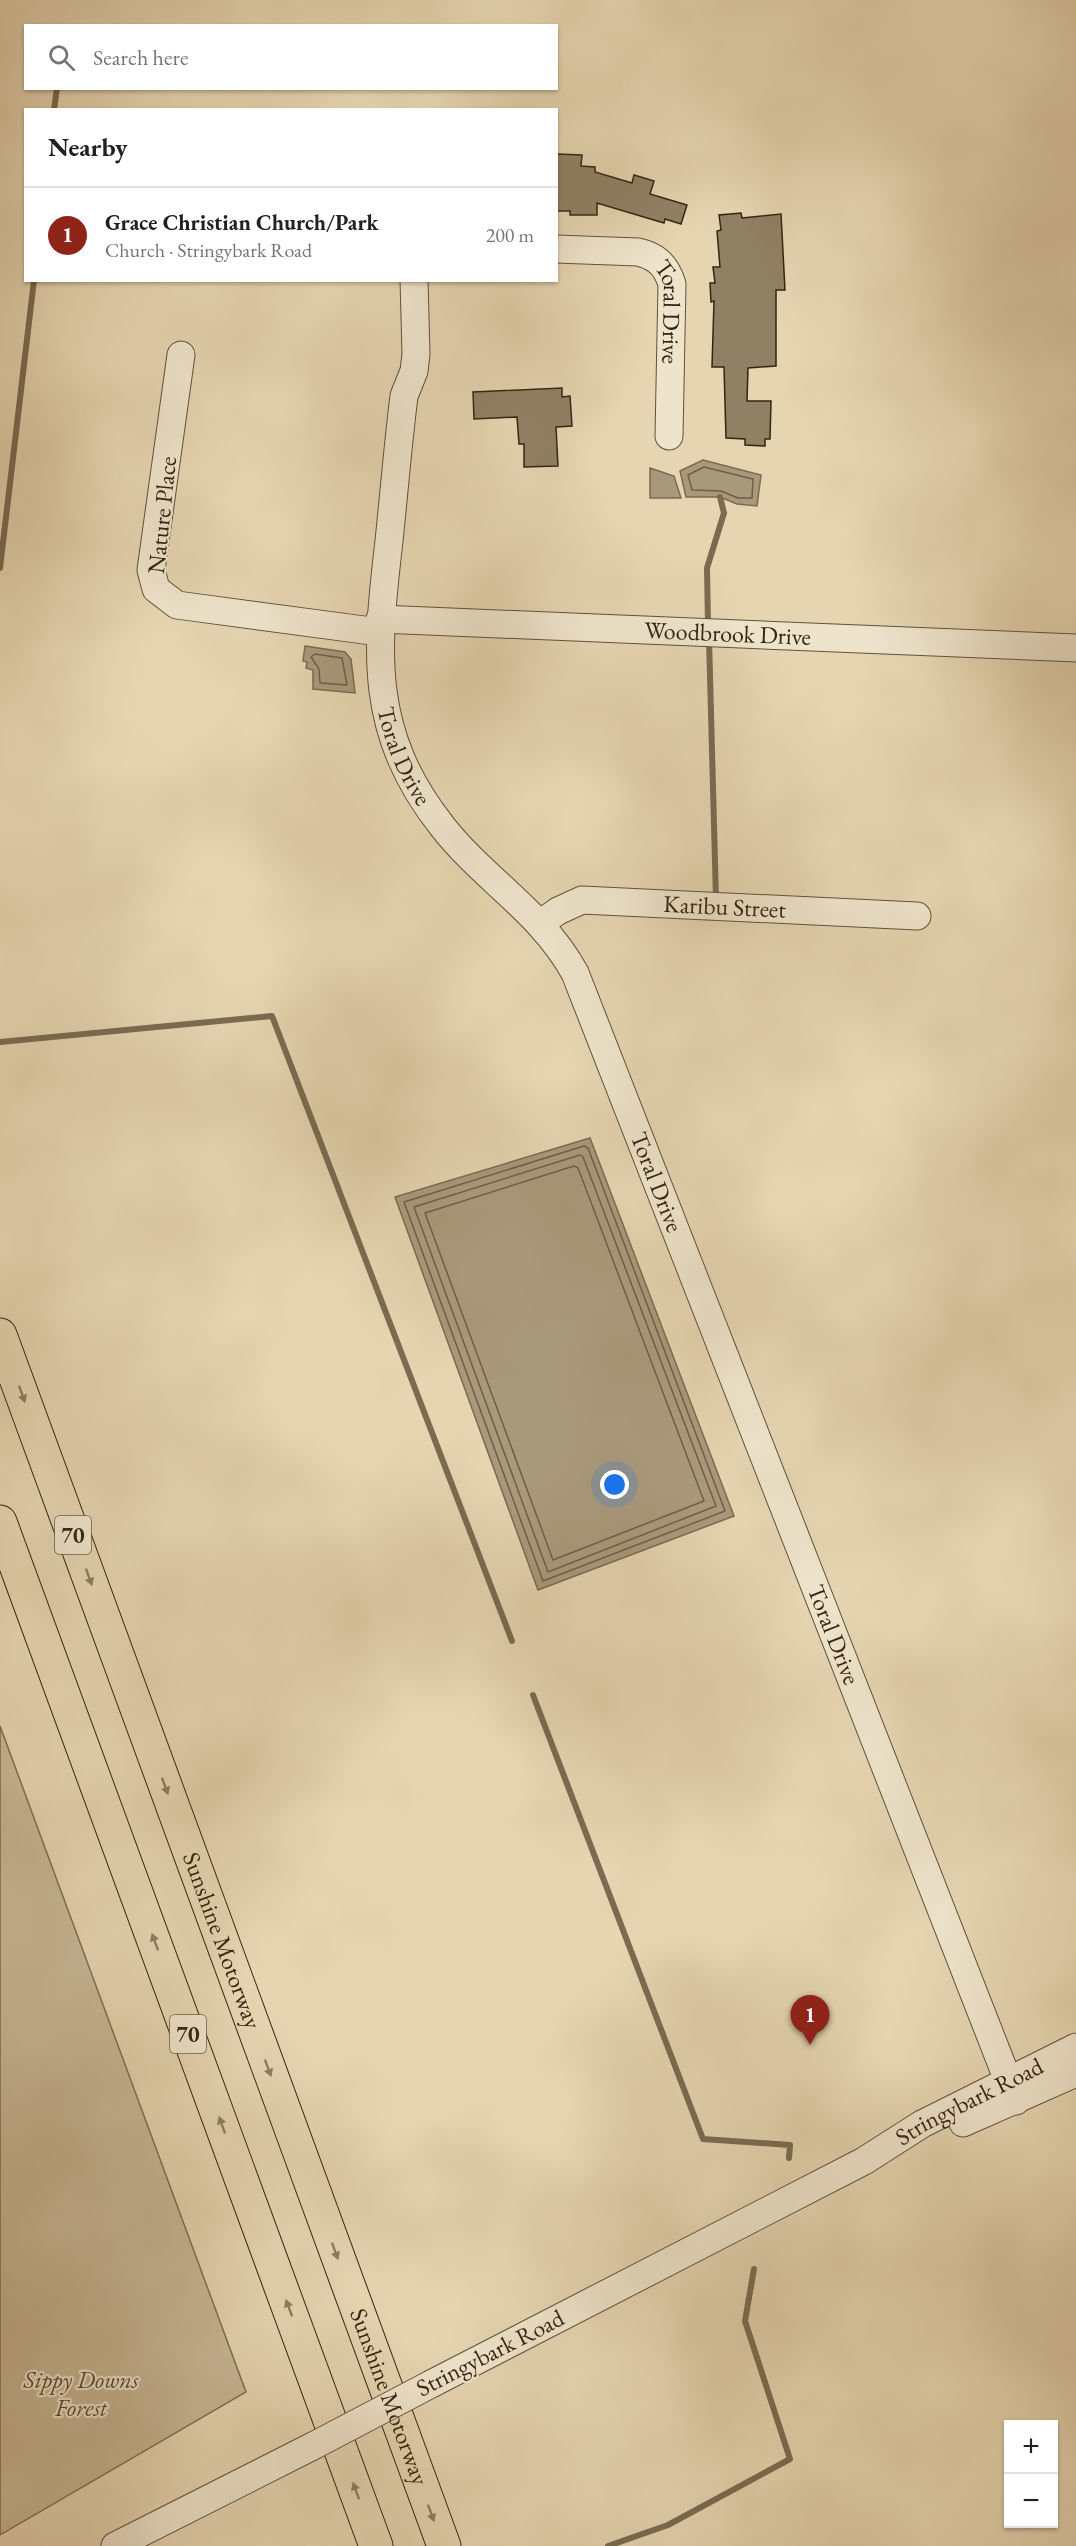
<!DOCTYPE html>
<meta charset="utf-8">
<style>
:root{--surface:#fff;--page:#f6f6f6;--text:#202124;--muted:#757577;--line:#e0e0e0;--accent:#8f2418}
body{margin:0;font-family:"EB Garamond",serif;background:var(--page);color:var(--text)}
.controls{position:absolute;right:18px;bottom:18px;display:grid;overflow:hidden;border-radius:0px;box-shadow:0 2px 4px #0004}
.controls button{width:54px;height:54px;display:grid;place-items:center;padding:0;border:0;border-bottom:2px solid var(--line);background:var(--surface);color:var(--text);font:30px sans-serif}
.you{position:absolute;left:615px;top:1485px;width:21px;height:21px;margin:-15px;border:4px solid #fff;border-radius:50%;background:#1a73e8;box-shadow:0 0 0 9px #1a73e833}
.badge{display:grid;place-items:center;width:39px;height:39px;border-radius:50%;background:var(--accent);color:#fff;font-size:20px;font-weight:700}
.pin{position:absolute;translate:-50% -50px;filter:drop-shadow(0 2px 3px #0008)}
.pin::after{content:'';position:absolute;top:32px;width:21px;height:18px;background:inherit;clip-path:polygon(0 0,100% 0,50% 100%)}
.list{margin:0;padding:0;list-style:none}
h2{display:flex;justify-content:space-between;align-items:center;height:78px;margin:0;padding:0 24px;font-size:26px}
h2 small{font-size:20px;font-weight:400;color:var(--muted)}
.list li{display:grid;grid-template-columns:39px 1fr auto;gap:18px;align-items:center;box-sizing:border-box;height:96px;padding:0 24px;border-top:2px solid var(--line)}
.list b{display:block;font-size:22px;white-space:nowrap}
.list p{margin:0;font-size:20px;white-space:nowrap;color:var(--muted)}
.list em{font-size:20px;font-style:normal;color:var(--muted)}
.icon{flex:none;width:33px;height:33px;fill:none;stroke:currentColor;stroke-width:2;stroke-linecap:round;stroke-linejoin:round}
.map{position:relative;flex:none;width:1076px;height:2546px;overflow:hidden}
.search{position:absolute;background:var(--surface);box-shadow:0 2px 4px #0004;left:24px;top:24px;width:534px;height:66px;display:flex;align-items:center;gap:15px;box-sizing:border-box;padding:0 21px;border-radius:0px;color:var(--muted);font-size:22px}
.panel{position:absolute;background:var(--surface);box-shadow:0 2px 4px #0004;left:24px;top:108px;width:534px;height:174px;border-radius:0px}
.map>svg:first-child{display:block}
.green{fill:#c7b796;stroke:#7e6e54;stroke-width:1.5}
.water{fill:#a9997b;stroke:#7a6b51;stroke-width:1.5}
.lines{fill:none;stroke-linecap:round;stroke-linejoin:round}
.shore{stroke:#6e5f46;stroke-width:1.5}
.stream{stroke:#7a6b51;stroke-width:6}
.building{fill:#908165;stroke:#342512;stroke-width:1.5}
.minor-casing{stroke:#60513a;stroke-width:29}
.highway-casing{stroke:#342512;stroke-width:35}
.minor{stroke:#eee4cc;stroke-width:27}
.highway{stroke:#e5d5b1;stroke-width:33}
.minor-bridge-casing{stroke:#60513a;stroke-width:29;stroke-linecap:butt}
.minor-bridge{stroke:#eee4cc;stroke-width:27}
.oneway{fill:#8c7d62}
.labels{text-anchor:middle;stroke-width:4.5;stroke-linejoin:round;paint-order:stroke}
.shield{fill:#eee4cc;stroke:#6c5e4a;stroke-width:1.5}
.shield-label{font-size:22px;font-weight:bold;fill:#342512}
.street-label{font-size:24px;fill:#342512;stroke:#eee4cc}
.park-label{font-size:24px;font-style:italic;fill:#594a33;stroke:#eee4cc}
</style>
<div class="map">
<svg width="1076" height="2546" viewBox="0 0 1076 2546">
<rect width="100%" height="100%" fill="#e5d5b1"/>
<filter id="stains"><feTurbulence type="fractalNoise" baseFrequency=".00333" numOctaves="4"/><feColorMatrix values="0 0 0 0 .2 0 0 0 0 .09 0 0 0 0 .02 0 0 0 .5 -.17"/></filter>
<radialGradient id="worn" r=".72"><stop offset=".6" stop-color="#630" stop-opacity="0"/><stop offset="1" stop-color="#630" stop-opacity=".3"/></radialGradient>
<path class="green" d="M0,1726L246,2392L0,2535Z"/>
<path class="water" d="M703,460L761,475L757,506L737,504L720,497H686L680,471Z
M650,468L674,476L681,498H650Z
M305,646L345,652L351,659L355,693L313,689V670L306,668L307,662L303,661Z
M590,1138L734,1516L538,1590L395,1197Z"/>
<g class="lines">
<path class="shore" d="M704,467L753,479L752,498H738L721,491L692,490L688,475Z
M315,654L342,658L347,685L320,683L319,669L311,657Z
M584,1146L588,1148L725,1511L543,1581L404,1202Z
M580,1155L583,1157L716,1506L548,1572L414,1207Z
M574,1166L578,1168L704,1501L553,1560L425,1213Z"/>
<path class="stream" d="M54,110L57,88
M0,568L34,280
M708,626L707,568L724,513L720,497
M709,639L716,899
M0,1042L272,1016L512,1641
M533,1695L703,2139L790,2145L789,2158
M608,2546L668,2525L790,2459L745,2321L754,2269"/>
</g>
<path class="building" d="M556,154L582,155L581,166L595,167V172L632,183L634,175L654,181L650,194L687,205L681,224L665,219L664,223L597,203V215H570V211H556Z
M741,213L742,218L781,214L785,290H776V366L748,368L747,401H771L770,439H765V446L745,445V439L726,438L724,367H712L714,301L711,302L710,283H715L713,267H720L717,231L721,230L719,215Z
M562,388V397L570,396L572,426L556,427L558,466L524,467V444H519L517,417L474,419L473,392Z"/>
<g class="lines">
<defs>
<g id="minor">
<path id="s1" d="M556,249L638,252C656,256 666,265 672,284L669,436"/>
<path id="s2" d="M414,280L416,354L414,371L404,396C398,444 394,493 389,541C376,652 368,732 442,826C484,880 541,911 575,973L1016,2101"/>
<path d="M181,355L151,570L156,589L177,605L379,632"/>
<path id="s3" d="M380,619L1076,648"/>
<path id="s4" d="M541,923L558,911L582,900L917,916"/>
<path d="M963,2123L1076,2073"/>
<path id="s5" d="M433,2383L864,2161L922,2124L1076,2047"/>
<path d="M115,2546L313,2446"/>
</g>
<g id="highway">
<path id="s6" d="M0,1335L444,2546"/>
<path d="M0,1522L376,2546"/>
</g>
</defs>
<use href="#minor" class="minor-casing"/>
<use href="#highway" class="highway-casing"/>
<use href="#minor" class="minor"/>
<use href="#highway" class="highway"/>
<defs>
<path id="minor-bridge" d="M313,2446L433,2383"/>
</defs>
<use href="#minor-bridge" class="minor-bridge-casing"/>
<use href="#minor-bridge" class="minor-bridge"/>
</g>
<defs><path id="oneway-solid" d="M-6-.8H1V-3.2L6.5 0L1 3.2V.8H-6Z" transform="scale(1.5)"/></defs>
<g class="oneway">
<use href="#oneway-solid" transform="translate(22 1394) rotate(70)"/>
<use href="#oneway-solid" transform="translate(89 1577) rotate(70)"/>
<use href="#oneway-solid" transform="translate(165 1786) rotate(70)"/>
<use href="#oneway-solid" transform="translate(155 1942) rotate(-110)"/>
<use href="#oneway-solid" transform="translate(268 2068) rotate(70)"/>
<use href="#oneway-solid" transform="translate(222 2125) rotate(-110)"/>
<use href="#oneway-solid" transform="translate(335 2251) rotate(70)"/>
<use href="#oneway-solid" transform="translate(289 2308) rotate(-110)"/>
<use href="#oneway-solid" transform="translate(356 2491) rotate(-110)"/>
<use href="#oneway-solid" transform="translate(431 2513) rotate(70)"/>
</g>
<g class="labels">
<g class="shield">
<rect x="55" y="1516" width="36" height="38" rx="4.5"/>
<rect x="170" y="2015" width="36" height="38" rx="4.5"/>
</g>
<g class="shield-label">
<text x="73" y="1543">70</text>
<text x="188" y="2042">70</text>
</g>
<g class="street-label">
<text dy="8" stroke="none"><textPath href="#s1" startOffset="159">Toral Drive</textPath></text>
<text transform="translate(162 515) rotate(-84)" y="8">Nature Place</text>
<text dy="8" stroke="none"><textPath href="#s3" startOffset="348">Woodbrook Drive</textPath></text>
<text dy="8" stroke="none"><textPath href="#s2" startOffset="483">Toral Drive</textPath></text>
<text dy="8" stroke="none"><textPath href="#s4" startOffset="190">Karibu Street</textPath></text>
<text dy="8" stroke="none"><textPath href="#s2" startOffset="987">Toral Drive</textPath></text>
<text dy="8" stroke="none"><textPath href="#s2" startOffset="1473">Toral Drive</textPath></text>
<text dy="8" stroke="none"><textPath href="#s6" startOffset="645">Sunshine Motorway</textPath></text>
<text dy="8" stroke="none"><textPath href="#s5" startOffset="606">Stringybark Road</textPath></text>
<text transform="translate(490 2353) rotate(-27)" y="8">Stringybark Road</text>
<text dy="8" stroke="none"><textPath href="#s6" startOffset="1131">Sunshine Motorway</textPath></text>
</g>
<g class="park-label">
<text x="81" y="2388">Sippy Downs<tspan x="81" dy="28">Forest</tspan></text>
</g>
</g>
<rect width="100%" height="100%" filter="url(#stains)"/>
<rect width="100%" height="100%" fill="url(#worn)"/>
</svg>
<div class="controls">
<button>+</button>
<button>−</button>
</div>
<div class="you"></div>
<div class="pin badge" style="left:810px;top:2045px">1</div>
<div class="search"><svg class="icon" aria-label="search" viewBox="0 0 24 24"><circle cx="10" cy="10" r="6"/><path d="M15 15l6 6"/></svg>Search here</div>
<section class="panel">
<h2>Nearby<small></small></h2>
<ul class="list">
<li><span class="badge">1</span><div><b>Grace Christian Church/Park</b><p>Church · Stringybark Road</p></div><em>200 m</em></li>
</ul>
</section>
</div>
